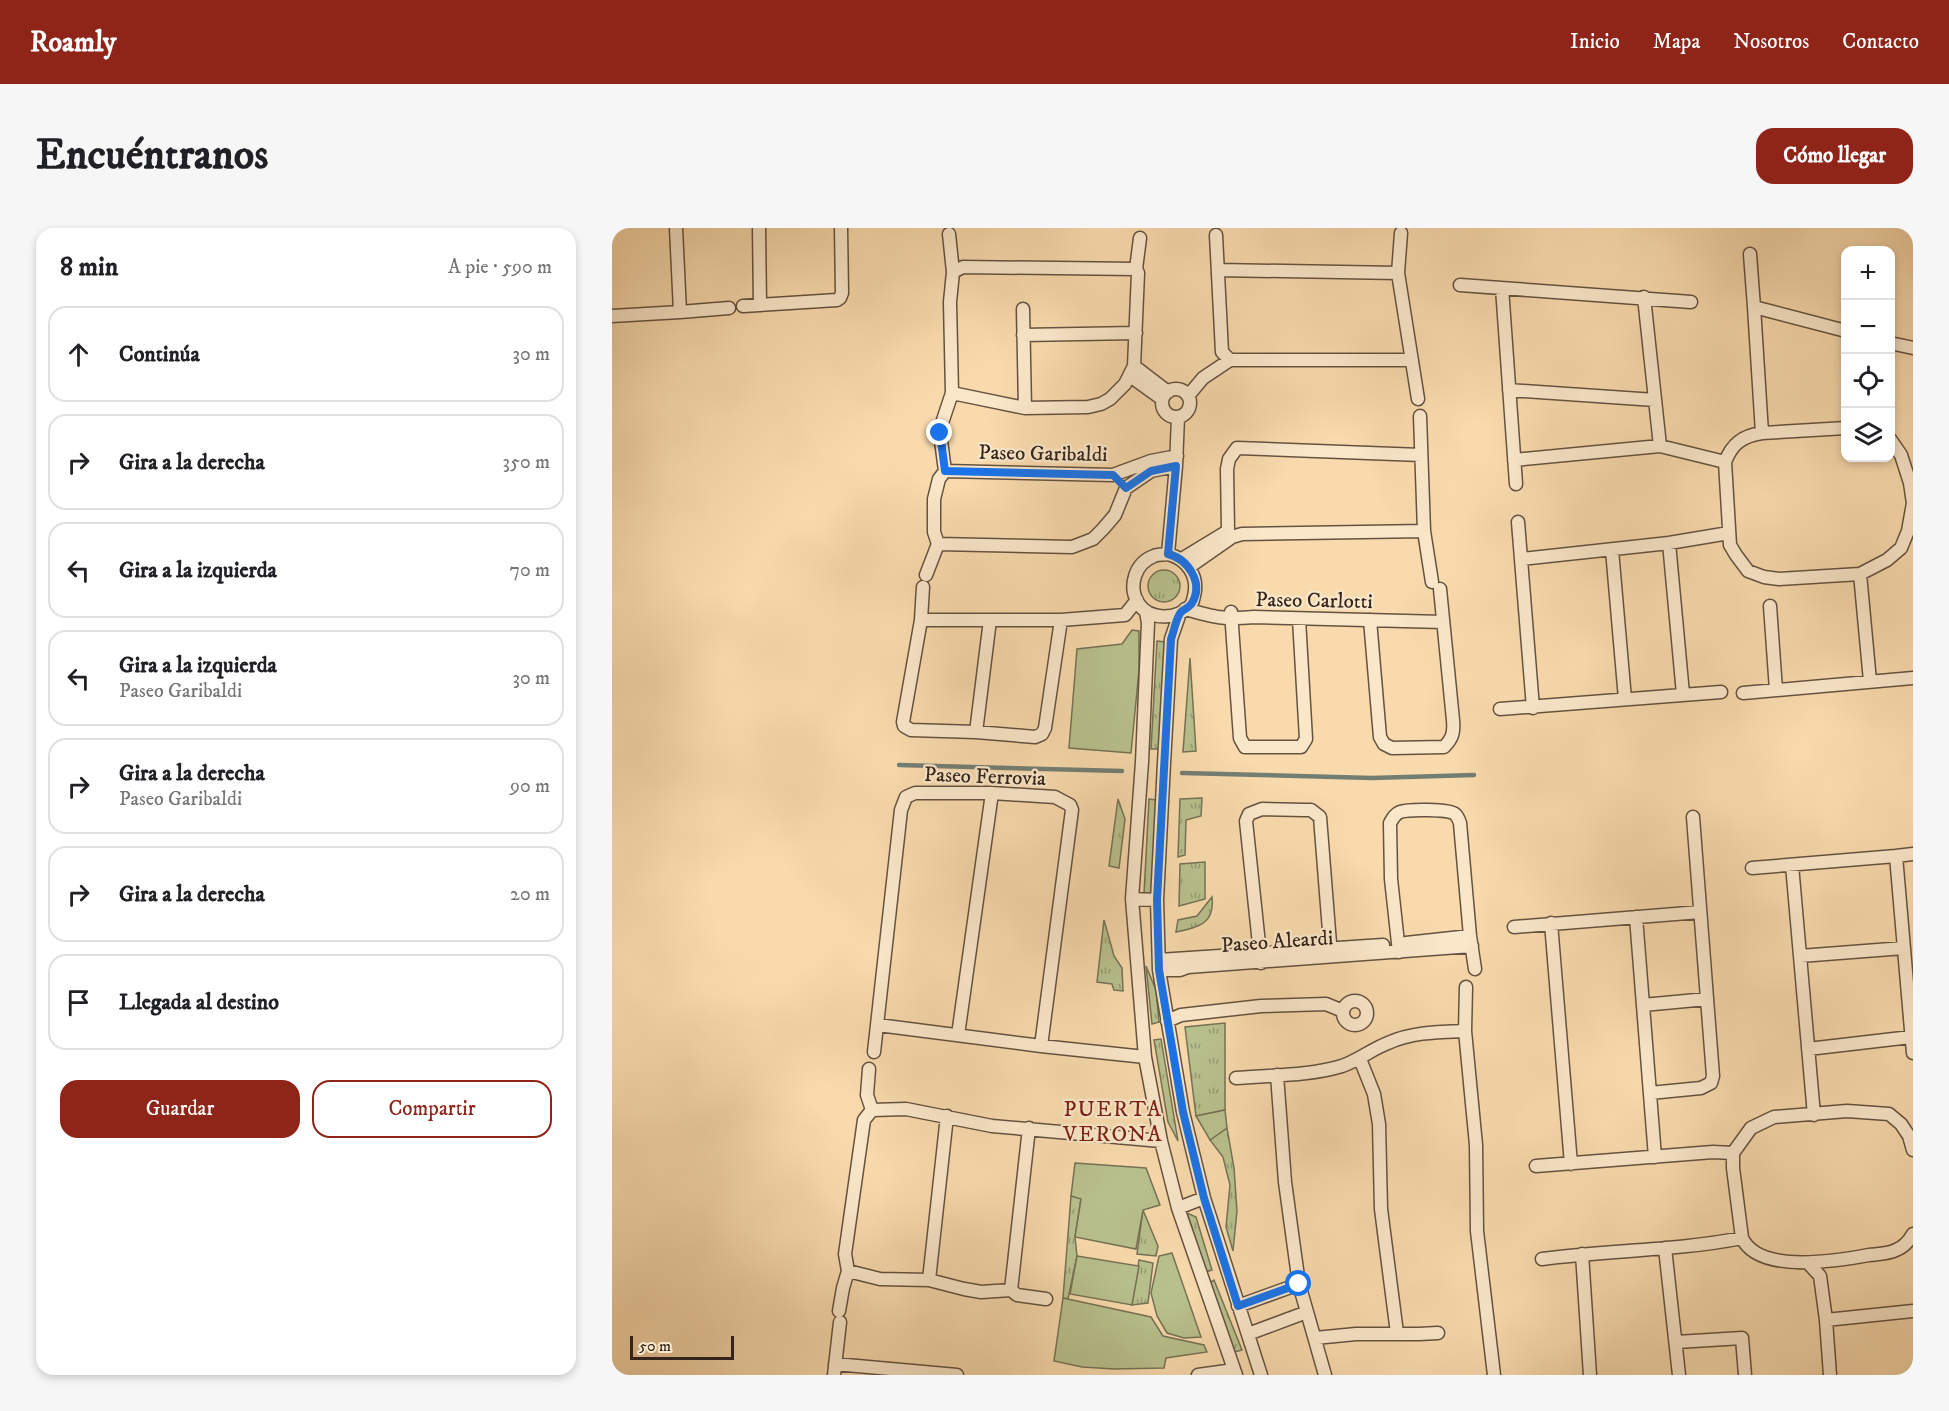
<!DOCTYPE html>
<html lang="es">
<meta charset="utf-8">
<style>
:root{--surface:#fff;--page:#f6f6f6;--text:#202124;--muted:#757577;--line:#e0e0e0;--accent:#8f2418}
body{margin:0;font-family:"IM FELL DW Pica",serif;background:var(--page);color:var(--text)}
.controls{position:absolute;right:18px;top:18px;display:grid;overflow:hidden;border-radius:12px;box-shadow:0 3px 9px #0003}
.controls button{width:54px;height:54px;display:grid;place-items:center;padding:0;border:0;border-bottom:2px solid var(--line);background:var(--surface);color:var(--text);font:30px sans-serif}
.scale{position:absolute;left:18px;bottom:15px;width:104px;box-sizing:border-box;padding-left:6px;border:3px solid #34241b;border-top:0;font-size:16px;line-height:21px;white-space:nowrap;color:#34241b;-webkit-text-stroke:4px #fae7ca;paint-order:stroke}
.stop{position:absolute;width:18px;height:18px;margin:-14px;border:4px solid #1a73e8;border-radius:50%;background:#fff}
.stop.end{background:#1a73e8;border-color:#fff;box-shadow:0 2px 6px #0008}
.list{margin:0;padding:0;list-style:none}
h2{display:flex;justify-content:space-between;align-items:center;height:78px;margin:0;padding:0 24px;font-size:26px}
h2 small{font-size:20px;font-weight:400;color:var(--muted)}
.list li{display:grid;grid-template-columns:39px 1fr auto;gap:18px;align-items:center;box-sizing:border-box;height:96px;margin:0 12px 12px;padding:0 12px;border:2px solid var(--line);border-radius:18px}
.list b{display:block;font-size:22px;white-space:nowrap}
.list p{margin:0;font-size:20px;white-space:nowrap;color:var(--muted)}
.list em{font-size:20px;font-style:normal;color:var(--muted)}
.actions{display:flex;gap:12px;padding:18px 24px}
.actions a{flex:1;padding:14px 0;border:2px solid var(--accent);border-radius:18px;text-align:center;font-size:21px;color:var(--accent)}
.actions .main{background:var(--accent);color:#fff}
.icon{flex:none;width:33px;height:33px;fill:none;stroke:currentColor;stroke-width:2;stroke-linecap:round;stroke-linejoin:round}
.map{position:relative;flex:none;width:1301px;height:1147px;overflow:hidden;border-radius:18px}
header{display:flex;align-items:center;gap:36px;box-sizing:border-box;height:84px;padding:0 30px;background:var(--accent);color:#fff}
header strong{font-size:28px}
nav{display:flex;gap:33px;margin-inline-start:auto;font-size:21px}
.intro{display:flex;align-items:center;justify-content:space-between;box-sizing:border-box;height:144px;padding:0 36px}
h1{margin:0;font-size:42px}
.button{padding:15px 27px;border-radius:18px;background:var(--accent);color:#fff;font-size:21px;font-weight:700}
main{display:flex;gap:36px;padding:0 36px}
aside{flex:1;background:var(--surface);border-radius:18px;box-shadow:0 3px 9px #0003}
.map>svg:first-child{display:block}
.grass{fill:url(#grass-tufts);stroke:#767254;stroke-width:1.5}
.park{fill:#b8c18e;stroke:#767254;stroke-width:1.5}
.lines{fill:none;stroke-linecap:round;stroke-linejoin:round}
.stream{stroke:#737e73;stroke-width:4.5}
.minor-casing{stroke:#655240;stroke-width:15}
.minor{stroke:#fae7ca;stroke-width:12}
.route{stroke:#1a73e8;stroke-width:8}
.labels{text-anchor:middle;stroke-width:4.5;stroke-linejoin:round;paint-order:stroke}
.street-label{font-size:21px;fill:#34241b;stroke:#fae7ca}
.neighbourhood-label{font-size:22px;letter-spacing:1.5px;fill:#7a1f14;stroke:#fae7ca}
</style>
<header>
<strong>Roamly</strong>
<nav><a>Inicio</a><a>Mapa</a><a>Nosotros</a><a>Contacto</a></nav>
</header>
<div class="intro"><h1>Encuéntranos</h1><a class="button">Cómo llegar</a></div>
<main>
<aside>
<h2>8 min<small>A pie · 590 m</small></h2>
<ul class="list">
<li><svg class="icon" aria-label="ahead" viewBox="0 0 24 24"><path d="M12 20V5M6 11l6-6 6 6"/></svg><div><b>Continúa</b></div><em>30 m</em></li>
<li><svg class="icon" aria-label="right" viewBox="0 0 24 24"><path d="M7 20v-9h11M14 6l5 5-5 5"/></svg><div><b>Gira a la derecha</b></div><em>350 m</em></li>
<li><svg class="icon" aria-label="left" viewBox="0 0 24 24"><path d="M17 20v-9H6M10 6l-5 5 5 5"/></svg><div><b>Gira a la izquierda</b></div><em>70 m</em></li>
<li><svg class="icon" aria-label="left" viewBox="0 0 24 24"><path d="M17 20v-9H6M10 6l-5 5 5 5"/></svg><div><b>Gira a la izquierda</b><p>Paseo Garibaldi</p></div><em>30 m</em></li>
<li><svg class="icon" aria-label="right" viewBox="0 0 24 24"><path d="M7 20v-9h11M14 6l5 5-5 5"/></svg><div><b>Gira a la derecha</b><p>Paseo Garibaldi</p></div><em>90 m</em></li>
<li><svg class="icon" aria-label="right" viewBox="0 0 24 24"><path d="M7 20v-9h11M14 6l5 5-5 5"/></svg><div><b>Gira a la derecha</b></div><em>20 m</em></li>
<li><svg class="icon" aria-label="arrive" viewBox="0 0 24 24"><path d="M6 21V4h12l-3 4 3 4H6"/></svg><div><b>Llegada al destino</b></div></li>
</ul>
<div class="actions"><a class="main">Guardar</a><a>Compartir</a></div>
</aside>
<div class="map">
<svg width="1301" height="1147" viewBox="0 0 1301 1147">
<defs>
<pattern id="grass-tufts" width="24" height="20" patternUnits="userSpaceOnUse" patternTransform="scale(1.5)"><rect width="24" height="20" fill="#b8c18e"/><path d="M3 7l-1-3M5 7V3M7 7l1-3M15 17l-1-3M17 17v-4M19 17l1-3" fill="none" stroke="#969d73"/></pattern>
</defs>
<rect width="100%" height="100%" fill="#f8daad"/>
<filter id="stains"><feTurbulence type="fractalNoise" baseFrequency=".00333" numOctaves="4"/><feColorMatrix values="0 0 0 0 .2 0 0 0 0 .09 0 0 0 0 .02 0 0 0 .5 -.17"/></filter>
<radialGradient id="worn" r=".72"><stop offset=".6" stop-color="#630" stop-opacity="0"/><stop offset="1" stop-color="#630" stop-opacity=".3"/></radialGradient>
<path class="grass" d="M536 358a16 16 0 1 1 32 0a16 16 0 1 1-32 0Z
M545,413L553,414L547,521H539Z
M578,430L584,523L571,524Z
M590,570L589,588L574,592L573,627L566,629L568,571Z
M506,571L513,591L507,640L497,638Z
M537,571L544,572L539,670L532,666Z
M593,634V671L567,678L568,636Z
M600,669C603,696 587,699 564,704L566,692L585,688Z
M492,692L502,728L510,740L511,763L502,762L500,756L485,754Z
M534,738L544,762L547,794L540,796Z
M613,795V882L584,888L573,799Z
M549,811L566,913L556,894L542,812Z
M615,900L622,940L625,983L621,1023L614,999L618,957L611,929L598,912Z
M459,968L469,970L463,1009L465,1028L456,1071L451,1070Z
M531,982L546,1018L544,1028L525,1026Z
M575,985L584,989L600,1042L594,1044Z
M527,1032L541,1035L536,1075L520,1077Z
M602,1052L630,1122L622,1124L597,1055Z"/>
<path class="park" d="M520,402L527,403V442L519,525L457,520L465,421L510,416Z
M613,882L615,900L598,912L584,888Z
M463,935L534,940L548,977L531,982L524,1021L463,1009L469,971L459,968Z
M560,1025L589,1109L572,1110L555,1105L545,1088L539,1065L547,1028Z
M465,1028L527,1038L520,1077L458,1066Z
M451,1070L539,1089L551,1108L592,1117L595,1124L554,1130L552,1140L502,1141L470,1139L442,1133Z"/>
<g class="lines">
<path class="stream" d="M287,537L510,543
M570,545L760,550L862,547"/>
<defs>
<path id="minor" d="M64,0L68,84L117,80
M147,0L148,77
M789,5L786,45L806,171
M337,6L341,44
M604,7L610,124L618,132
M1138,26L1142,79L1234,103
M524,41L528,10
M606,42L786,45
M848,57L1079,74
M890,60L904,256
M1032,69L1048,218
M131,78L225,72L228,70L230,65L229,0
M1142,79L1150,205
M411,81L413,180
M0,88L68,84
M411,107L524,105
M1278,115L1301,120
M522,138L556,164
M518,148L550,171
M550 175a14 14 0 1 1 28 0a14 14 0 1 1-28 0Z
M897,162L1043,172
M576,168L591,150L618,132H800
M331,192L340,165L338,74L341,44L351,39L524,41L526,45L522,138L513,156L498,171L489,176L476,179L413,180L340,165
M1234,200L1150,205C1130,208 1120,216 1113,234L1118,317L1124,327L1136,343L1152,349L1167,351L1248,346L1275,332L1289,320L1296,303L1301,275L1298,255L1289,227L1278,211
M328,205L333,243
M902,232L1048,218L1113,234
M906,294L921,480
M812,303L820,354
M1057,315L1071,466
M326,316L460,319L481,311L491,301L503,287L514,260L539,243L564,238
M1000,322L1013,471
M556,326C575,331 587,348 582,368C581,372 581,374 579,377C565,392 537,393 526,375C516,358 523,335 542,328C546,326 551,327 556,326Z
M556,326L564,238L566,189
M570,331L616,303L615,241L617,231L625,220L809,227
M910,331L1057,315L1117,305
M577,339L620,309L630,306L812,303L808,188
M1248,346L1258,453
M314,347L326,316L322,304V271L327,251L333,243L501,247L539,233L565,228
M311,359L309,392L291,494L292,498L299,502L364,504L423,509L430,506L433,500L449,392
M1158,378L1164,462
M573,381C602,389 612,392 642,389L831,394
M534,384L536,395L530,534L520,671L533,829L549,913L566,980L624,1147
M619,384L628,510L633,519H689L694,511L687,391
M568,385L559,411L552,535L545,672L547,742L571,884L592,970L649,1147
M309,392H449L513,387L525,372
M758,392L768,509L772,516L780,520L832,519C841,510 842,504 841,492L828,361
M1131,465L1301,450
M888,481L1109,464
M364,504L378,392
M1301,626L1284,628L1301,825
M1180,637L1202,887
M1140,640L1284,628
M520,671L545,672
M1024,689L1043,929
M939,695L959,936
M902,699L1088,684
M794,715L858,708
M787,724L779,651L778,595C781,590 783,586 788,584C796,581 837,581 843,586C846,589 847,592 848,595L858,708L863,741
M1188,728L1292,720
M547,732L771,717
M649,735L634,593L637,586L650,581L692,582H699L708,589L719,728
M547,742H568L576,739L860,718
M854,759L853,803L864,917L865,1003L882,1147
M731 785a12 12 0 1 1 24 0a12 12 0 1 1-24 0Z
M1031,777L1095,771
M555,793L569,787L649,778L714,776L731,783
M266,797L429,818L533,829
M346,807L380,565
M1196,821L1299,809
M262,824L289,582L294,569L303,565H380L443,569L458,577L460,582L429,818
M748,831L762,866L767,896L769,981L785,1105
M257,841L255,867L260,882
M665,847L673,954L687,1056L713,1147
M624,850C659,847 697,848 730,838C747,832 760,821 776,815C800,804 826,804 853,803
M1038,865L1089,860L1099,855L1101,848L1081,589
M260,882L294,881L380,898L549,913
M1301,922L1297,908L1289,896L1277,886L1235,883L1162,889L1139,900L1121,925V940L1130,1010C1147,1046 1225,1033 1257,1027C1265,1026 1276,1026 1284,1022C1292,1019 1297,1013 1301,1006
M924,938L1101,924L1121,925
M566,980L592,970
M1053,1020L1067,1147
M970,1026L978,1147
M930,1031C996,1022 1064,1023 1130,1010
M1197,1036L1208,1048L1214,1092L1218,1147
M236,1043L268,1051L317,1052L352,1061L369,1064L399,1062L405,1067L434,1071
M317,1052L335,888
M399,1062L417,900
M626,1078L687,1056
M227,1083L231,1060L236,1043L233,1026L252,892L260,882
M1214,1092L1301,1083
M636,1106L695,1084
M703,1110L744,1106H807L826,1105
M1065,1114L1130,1110L1133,1147
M223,1136L345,1147
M222,1147L228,1094
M586,1147L622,1142"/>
</defs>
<use href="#minor" class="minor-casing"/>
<use href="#minor" class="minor"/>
</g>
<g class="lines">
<path class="route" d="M328,205L333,243L501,247L514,260L539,243L564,238L556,326C576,331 592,355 580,375C578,379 572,381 569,384C564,390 562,403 559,411L545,672L547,742L571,884L592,970L626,1078L687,1056"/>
</g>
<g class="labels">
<g class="street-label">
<text transform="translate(431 225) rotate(1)" y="7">Paseo Garibaldi</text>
<text transform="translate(702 372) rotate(1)" y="7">Paseo Carlotti</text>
<text transform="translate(373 548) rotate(2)" y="7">Paseo Ferrovia</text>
<text transform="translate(665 713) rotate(-4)" y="7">Paseo Aleardi</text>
</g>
<g class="neighbourhood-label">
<text x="501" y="888">PUERTA<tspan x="501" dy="25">VERONA</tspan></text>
</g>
</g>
<rect width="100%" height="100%" filter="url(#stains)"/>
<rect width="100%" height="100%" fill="url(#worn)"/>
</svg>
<div class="controls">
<button>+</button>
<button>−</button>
<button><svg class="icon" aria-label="locate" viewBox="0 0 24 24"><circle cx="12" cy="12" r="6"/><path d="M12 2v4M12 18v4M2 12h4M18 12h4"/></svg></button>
<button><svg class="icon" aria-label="layers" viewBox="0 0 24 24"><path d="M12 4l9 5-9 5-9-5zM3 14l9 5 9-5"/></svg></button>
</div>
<div class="scale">50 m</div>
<div class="stop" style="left:687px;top:1056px"></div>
<div class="stop end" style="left:328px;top:205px"></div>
</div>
</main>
